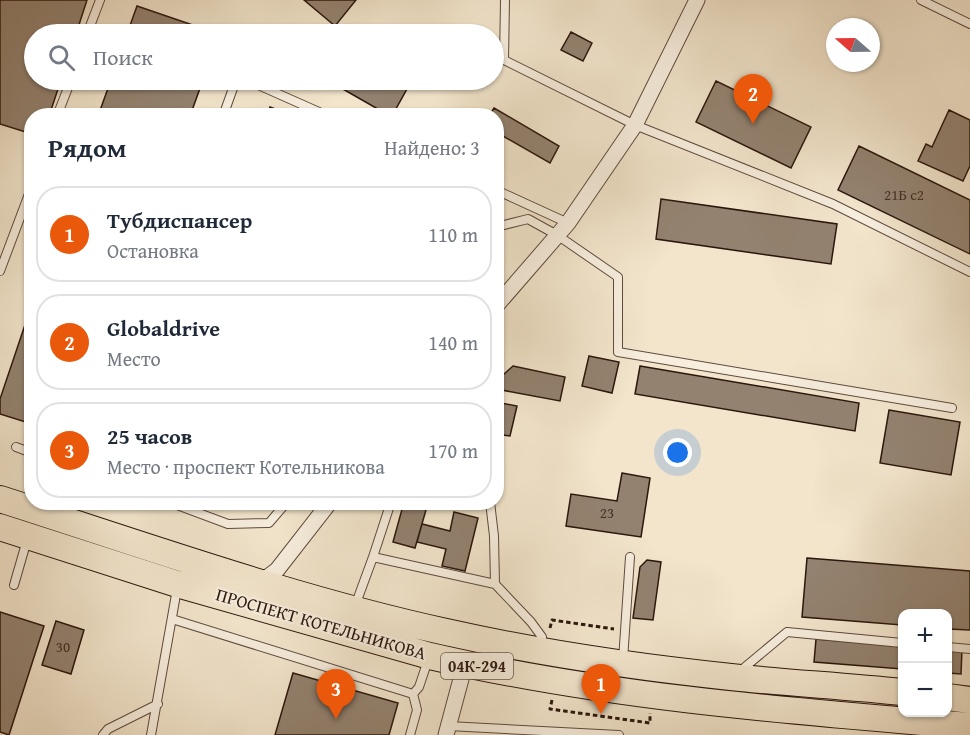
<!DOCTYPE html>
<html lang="ru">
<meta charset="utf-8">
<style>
:root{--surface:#fff;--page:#f6f6f7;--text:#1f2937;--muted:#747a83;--line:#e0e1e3;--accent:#ea580c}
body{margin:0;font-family:"Gentium Book Plus",serif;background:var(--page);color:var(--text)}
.controls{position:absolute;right:18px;bottom:18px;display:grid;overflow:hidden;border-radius:12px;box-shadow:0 2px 4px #0004}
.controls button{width:54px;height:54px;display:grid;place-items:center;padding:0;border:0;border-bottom:2px solid var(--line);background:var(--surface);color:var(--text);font:30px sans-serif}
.compass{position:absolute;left:826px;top:18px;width:54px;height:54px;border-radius:50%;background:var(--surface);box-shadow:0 2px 4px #0004;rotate:290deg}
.you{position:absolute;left:678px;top:453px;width:21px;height:21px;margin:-15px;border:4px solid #fff;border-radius:50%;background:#1a73e8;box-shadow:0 0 0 9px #1a73e833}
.badge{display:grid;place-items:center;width:39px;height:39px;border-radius:50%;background:var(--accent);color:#fff;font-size:20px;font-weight:700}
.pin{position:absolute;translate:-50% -50px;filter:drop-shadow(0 2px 3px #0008)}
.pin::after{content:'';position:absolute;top:32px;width:21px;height:18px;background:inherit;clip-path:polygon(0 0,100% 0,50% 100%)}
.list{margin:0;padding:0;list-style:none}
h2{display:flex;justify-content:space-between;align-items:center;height:78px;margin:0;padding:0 24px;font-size:26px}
h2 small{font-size:20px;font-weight:400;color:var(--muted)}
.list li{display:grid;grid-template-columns:39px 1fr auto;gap:18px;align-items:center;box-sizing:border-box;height:96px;margin:0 12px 12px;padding:0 12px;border:2px solid var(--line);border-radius:24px}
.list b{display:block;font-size:22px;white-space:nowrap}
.list p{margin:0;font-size:20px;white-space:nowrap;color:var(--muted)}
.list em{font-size:20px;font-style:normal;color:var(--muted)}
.icon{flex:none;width:33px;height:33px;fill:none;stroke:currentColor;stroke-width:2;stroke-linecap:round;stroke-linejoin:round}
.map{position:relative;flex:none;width:970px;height:735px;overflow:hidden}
.search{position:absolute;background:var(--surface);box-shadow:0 2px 4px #0004;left:24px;top:24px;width:480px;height:66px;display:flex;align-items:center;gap:15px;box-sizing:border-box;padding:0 21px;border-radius:33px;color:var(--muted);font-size:22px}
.panel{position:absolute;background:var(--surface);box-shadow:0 2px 4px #0004;left:24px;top:108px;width:480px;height:402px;border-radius:24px}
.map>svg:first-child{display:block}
.building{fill:#938270;stroke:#2c160d;stroke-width:1.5}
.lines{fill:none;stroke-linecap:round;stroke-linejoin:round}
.service-casing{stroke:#5e4a3d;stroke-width:10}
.minor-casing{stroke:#5e4a3d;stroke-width:17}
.trunk-casing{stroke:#2c160d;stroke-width:28}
.path{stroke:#2c160d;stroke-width:3;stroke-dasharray:4.5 3;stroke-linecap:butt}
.service{stroke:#f7eede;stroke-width:8}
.minor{stroke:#f7eede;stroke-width:15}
.trunk{stroke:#f2e5cc;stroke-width:26}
.labels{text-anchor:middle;stroke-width:4.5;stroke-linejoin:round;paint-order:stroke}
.number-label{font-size:15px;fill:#463126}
.shield{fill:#f7eede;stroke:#69574c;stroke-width:1.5}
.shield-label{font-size:16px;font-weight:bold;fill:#2c160d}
.street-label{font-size:18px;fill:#2c160d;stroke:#f7eede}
</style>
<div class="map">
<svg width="970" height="735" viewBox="0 0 970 735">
<rect width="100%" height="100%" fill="#f2e5cc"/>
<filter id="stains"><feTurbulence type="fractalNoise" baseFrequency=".00333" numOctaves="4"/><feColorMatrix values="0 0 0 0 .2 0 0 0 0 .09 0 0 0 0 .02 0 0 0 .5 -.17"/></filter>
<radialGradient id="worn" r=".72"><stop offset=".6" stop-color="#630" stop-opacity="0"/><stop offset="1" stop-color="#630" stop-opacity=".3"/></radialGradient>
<path class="building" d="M0,0H87L76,34H34V80H61L49,116H32V134L0,124Z
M304,0H356L335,26Z
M137,6L219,34H127Z
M302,26L316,34H297Z
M571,32L592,43L583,61L561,50Z
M111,80H203L190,116H98Z
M327,80H394L408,87L392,116H390Z
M716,81L811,127L791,168L696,122Z
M270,107L294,116H267Z
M494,108L559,146L550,163L496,132V116H489Z
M949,110L970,120V166L963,181L918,161L926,144L932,147Z
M859,146L970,200V254L838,190Z
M661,199L837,224L831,264L656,239Z
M32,304V424L0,414V399Z
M589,356L619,362L612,393L582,386Z
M513,366L565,377L560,401L496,389V381Z
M640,366L859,403L855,431L635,394Z
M496,402L517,406L510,436L496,434Z
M889,410L960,422L951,475L880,463Z
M622,473L650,478L641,537L566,526L571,494L617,501Z
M404,502L428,503L415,548L393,542Z
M454,512L478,518L465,571L442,566L446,549L417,542L422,524L450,531Z
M807,558L970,571V630L948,629V614H902V625L802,617Z
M647,560L661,562L653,620L633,618L640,567Z
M0,612L44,626L9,735L0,732Z
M56,621L84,630L71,674L42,665Z
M816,639L902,646V669L814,662Z
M948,649L962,650L961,674L948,673Z
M293,673L398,703L389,735H275Z"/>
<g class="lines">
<defs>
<path id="service" d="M505,0L504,60L635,125L833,204L970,272
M921,0L970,24
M87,34L100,0
M247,80L328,116
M57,116L71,80
M223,116L236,80
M496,190L568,223
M496,227L528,219L557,235L618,277V352L952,408
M0,271L32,186
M16,447L32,453
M169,502L228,524L269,523L287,502
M490,502L494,536L495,584
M373,557L391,502
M14,585L27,540
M355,606L373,557L495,584L531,622L542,637L541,647
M172,619L413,694L417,710L410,735
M948,647L970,649
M623,660L630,557
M739,672L787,632L902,643
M413,694L419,687L428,660
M448,726L619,735
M103,735L108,729L158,704
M151,735L177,589"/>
<path id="minor" d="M496,306L568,223L635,125L697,0
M261,582L277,570L330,502
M446,735L465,664"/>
<path id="trunk" d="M0,499C147,546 295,599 446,632C540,653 635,667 731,677C788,683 845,686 902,692
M0,527L177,584L430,656C606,697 789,711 970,726
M948,697L970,700"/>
</defs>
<use href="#service" class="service-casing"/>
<use href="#minor" class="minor-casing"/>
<use href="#trunk" class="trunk-casing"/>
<path class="path" d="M550,628L552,620L614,629
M552,700L550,709L650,723V713"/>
<use href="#service" class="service"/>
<use href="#minor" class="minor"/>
<use href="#trunk" class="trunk"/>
</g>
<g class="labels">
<g class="number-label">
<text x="904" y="200">21Б с2</text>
<text x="607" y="518">23</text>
<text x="63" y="652">30</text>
</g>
<rect class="shield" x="441" y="653" width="72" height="26" rx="4.5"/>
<g class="shield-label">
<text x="477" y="672">04К-294</text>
</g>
<g class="street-label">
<text transform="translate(321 624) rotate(16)" y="6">ПРОСПЕКТ КОТЕЛЬНИКОВА</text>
</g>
</g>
<rect width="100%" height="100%" filter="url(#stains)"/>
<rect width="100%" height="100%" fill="url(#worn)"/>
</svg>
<div class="controls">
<button>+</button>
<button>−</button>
</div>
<svg class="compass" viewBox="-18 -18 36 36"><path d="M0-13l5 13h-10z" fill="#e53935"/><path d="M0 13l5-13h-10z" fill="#747a83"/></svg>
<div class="you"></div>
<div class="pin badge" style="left:601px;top:714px">1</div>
<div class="pin badge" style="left:753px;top:124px">2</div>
<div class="pin badge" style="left:336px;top:719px">3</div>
<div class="search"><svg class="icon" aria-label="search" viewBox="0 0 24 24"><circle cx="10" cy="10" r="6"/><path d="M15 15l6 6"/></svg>Поиск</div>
<section class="panel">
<h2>Рядом<small>Найдено: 3</small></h2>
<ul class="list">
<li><span class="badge">1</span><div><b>Тубдиспансер</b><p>Остановка</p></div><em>110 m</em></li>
<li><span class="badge">2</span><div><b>Globaldrive</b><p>Место</p></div><em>140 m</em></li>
<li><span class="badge">3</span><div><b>25 часов</b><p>Место · проспект Котельникова</p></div><em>170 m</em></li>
</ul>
</section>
</div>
